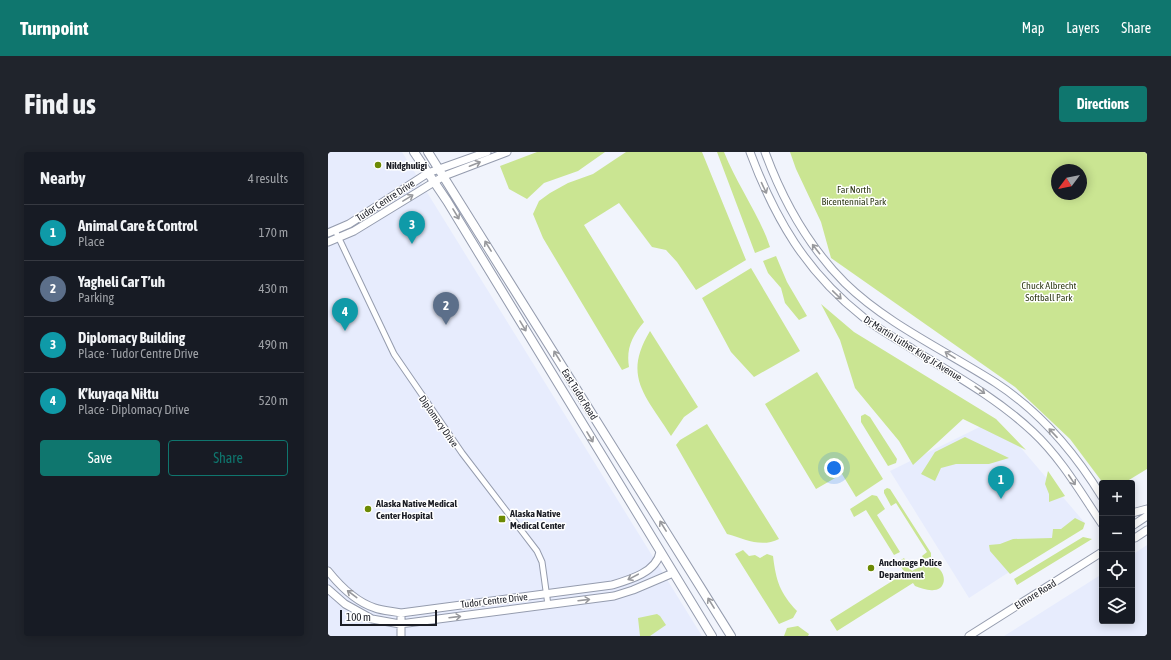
<!DOCTYPE html>
<meta charset="utf-8">
<style>
:root{--surface:#171b24;--page:#20242c;--text:#f1f3f6;--muted:#9ea1a6;--line:#363941;--accent:#0f766e}
body{margin:0;font-family:"Asap Condensed",sans-serif;background:var(--page);color:var(--text)}
.controls{position:absolute;right:12px;bottom:12px;display:grid;overflow:hidden;border-radius:4px;box-shadow:0 2px 10px #0003}
.controls button{width:36px;height:36px;display:grid;place-items:center;padding:0;border:0;border-bottom:1px solid var(--line);background:var(--surface);color:var(--text);font:20px sans-serif}
.compass{position:absolute;left:723px;top:12px;width:36px;height:36px;border-radius:50%;background:var(--surface);box-shadow:0 2px 10px #0003;rotate:238deg}
.scale{position:absolute;left:12px;bottom:10px;width:97px;box-sizing:border-box;padding-left:4px;border:2px solid #1b1d25;border-top:0;font-size:11px;line-height:14px;white-space:nowrap;color:#1b1d25;-webkit-text-stroke:3px #fff;paint-order:stroke}
.you{position:absolute;left:506px;top:316px;width:14px;height:14px;margin:-10px;border:3px solid #fff;border-radius:50%;background:#1a73e8;box-shadow:0 0 0 6px #1a73e833}
.badge{display:grid;place-items:center;width:26px;height:26px;border-radius:50%;background:var(--accent);color:#fff;font-size:13px;font-weight:700}
.pin{position:absolute;translate:-50% -33px;filter:drop-shadow(0 1px 2px #0008)}
.pin::after{content:'';position:absolute;top:21px;width:14px;height:12px;background:inherit;clip-path:polygon(0 0,100% 0,50% 100%)}
.list{margin:0;padding:0;list-style:none}
h2{display:flex;justify-content:space-between;align-items:center;height:52px;margin:0;padding:0 16px;font-size:17px}
h2 small{font-size:13px;font-weight:400;color:var(--muted)}
.list li{display:grid;grid-template-columns:26px 1fr auto;gap:12px;align-items:center;box-sizing:border-box;height:56px;padding:0 16px;border-top:1px solid var(--line)}
.list b{display:block;font-size:15px;white-space:nowrap}
.list p{margin:0;font-size:13px;white-space:nowrap;color:var(--muted)}
.list em{font-size:13px;font-style:normal;color:var(--muted)}
.actions{display:flex;gap:8px;padding:12px 16px}
.actions a{flex:1;padding:9px 0;border:1px solid var(--accent);border-radius:4px;text-align:center;font-size:14px;color:var(--accent)}
.actions .main{background:var(--accent);color:#fff}
.icon{flex:none;width:22px;height:22px;fill:none;stroke:currentColor;stroke-width:2;stroke-linecap:round;stroke-linejoin:round}
.map{position:relative;flex:none;width:819px;height:484px;overflow:hidden;border-radius:4px}
header{display:flex;align-items:center;gap:24px;box-sizing:border-box;height:56px;padding:0 20px;background:var(--accent);color:#fff}
header strong{font-size:19px}
nav{display:flex;gap:22px;margin-inline-start:auto;font-size:14px}
.intro{display:flex;align-items:center;justify-content:space-between;box-sizing:border-box;height:96px;padding:0 24px}
h1{margin:0;font-size:28px}
.button{padding:10px 18px;border-radius:4px;background:var(--accent);color:#fff;font-size:14px;font-weight:700}
main{display:flex;gap:24px;padding:0 24px}
aside{flex:1;background:var(--surface);border-radius:4px;box-shadow:0 2px 10px #0003}
.map>svg:first-child{display:block}
.built{fill:#e7ecfd}
.green{fill:#cae592;fill-rule:evenodd}
.lines{fill:none;stroke-linecap:round;stroke-linejoin:round}
.street-casing{stroke:#959cae;stroke-width:7}
.secondary-casing{stroke:#959cae;stroke-width:9}
.primary-casing{stroke:#959cae;stroke-width:10}
.street{stroke:#fff;stroke-width:5}
.secondary{stroke:#fff;stroke-width:7}
.primary{stroke:#fff;stroke-width:8}
.oneway{stroke:#98999d}
.poi-dot{fill:#6c8a04;stroke:#fff;stroke-width:1.5}
.labels{text-anchor:middle;stroke-width:3;stroke-linejoin:round;paint-order:stroke}
.poi-label{font-size:10px;font-weight:bold;fill:#1b1d25;stroke:#fff;text-anchor:start}
.park-label{font-size:10px;fill:#303b17;stroke:#fff}
.street-label{font-size:10px;fill:#1b1d25;stroke:#fff}
</style>
<header>
<strong>Turnpoint</strong>
<nav><a>Map</a><a>Layers</a><a>Share</a></nav>
</header>
<div class="intro"><h1>Find us</h1><a class="button">Directions</a></div>
<main>
<aside>
<h2>Nearby<small>4 results</small></h2>
<ul class="list">
<li><span class="badge" style="background:#0f9aa8">1</span><div><b>Animal Care &amp; Control</b><p>Place</p></div><em>170 m</em></li>
<li><span class="badge" style="background:#5c6f8a">2</span><div><b>Yagheli Car T’uh</b><p>Parking</p></div><em>430 m</em></li>
<li><span class="badge" style="background:#0f9aa8">3</span><div><b>Diplomacy Building</b><p>Place · Tudor Centre Drive</p></div><em>490 m</em></li>
<li><span class="badge" style="background:#0f9aa8">4</span><div><b>K’kuyaqa Niłtu</b><p>Place · Diplomacy Drive</p></div><em>520 m</em></li>
</ul>
<div class="actions"><a class="main">Save</a><a>Share</a></div>
</aside>
<div class="map">
<svg width="819" height="484" viewBox="0 0 819 484">
<rect width="100%" height="100%" fill="#f1f4fc"/>
<path class="built" d="M0,0H74L374,484H0Z
M668,267L757,371L641,446L562,319Z
M819,393V484H676L774,422V469H804V403Z"/>
<path class="green" d="M209,0H277L250,19L216,31L199,47L181,37L172,14Z
M298,0H374L418,108L368,138L349,110L338,98L324,95L291,51L256,73L316,170C304,184 298,197 301,215L294,218L215,86L205,62L211,49L222,41L240,31L265,22Z
M389,0H396C409,33 431,62 442,95L427,101Z
M462,0H819V317L796,331H775L742,287L687,235L503,106L493,70L468,17ZM729,18H753V42H729Z
M448,104L459,130L479,164L471,168L457,151L453,136L440,121L435,109Z
M423,116L472,199L426,225L403,200L374,146Z
M493,152L526,180L668,267L698,298L635,267L585,313L571,289L527,236L512,188Z
M322,179L370,255L356,265L343,284C318,244 294,225 322,179Z
M489,220L555,327L528,345L514,322L488,337L437,252Z
M537,262L542,265L569,307L568,311L560,314L533,270V264Z
M379,272L451,387C433,396 417,387 399,382L348,293L352,288Z
M637,285L681,306L661,312H628L613,316L607,329L593,322L607,300Z
M720,319L737,344L721,350V342L717,332Z
M559,336L562,337L603,401V405L596,407L594,404L599,400L568,351L563,354L556,341V338Z
M544,343L549,344L557,357L549,363L572,400L566,403L538,358L526,365L522,357Z
M747,366L757,371L755,377L682,422L662,399L661,393L672,392L685,387L724,386L725,377H733Z
M755,385L764,387L689,433L686,427Z
M415,398L421,404L427,403L432,406L439,402L445,404C448,429 452,441 469,459L465,466L451,472L407,402Z
M576,406L584,419C616,399 625,437 606,438C600,439 593,436 587,434L585,431L509,479L502,468L577,421L570,410Z
M329,462L332,464L338,473L322,484H312L310,466Z
M470,474L481,482L480,484H456L459,476Z"/>
<g class="lines">
<defs>
<path id="street" d="M7,78L66,202L134,301L209,399L214,410L220,453"/>
<path id="secondary" d="M422,0C447,67 478,120 535,165C551,178 569,187 586,198C627,223 670,247 705,280C733,306 753,341 774,372
M437,0C455,49 480,94 517,131C559,172 618,199 668,231C711,259 747,301 774,345
M0,81L21,72L100,21L159,0
M0,90L26,79L116,24L179,0
M804,361L819,357
M804,374L819,364
M804,386H807L819,378
M0,419C12,434 28,450 47,456C55,459 64,459 73,461L284,433C301,428 329,420 332,400
M0,437L17,452L44,467L72,472L286,444L305,438L345,421
M73,461V484
M641,484L774,400"/>
<path id="primary" d="M86,0L119,49L384,484
M100,0L403,484"/>
</defs>
<use href="#street" class="street-casing"/>
<use href="#secondary" class="secondary-casing"/>
<use href="#primary" class="primary-casing"/>
<use href="#street" class="street"/>
<use href="#secondary" class="secondary"/>
<use href="#primary" class="primary"/>
</g>
<defs><path id="oneway-shaft" d="M-6 0H5M1.5-3L5.5 0L1.5 3" fill="none" stroke-width="1.6" stroke-linecap="round" stroke-linejoin="round"/></defs>
<g class="oneway">
<use href="#oneway-shaft" transform="translate(147 12) rotate(-21)"/>
<use href="#oneway-shaft" transform="translate(436 36) rotate(65)"/>
<use href="#oneway-shaft" transform="translate(80 46) rotate(-31)"/>
<use href="#oneway-shaft" transform="translate(128 62) rotate(59)"/>
<use href="#oneway-shaft" transform="translate(160 94) rotate(-122)"/>
<use href="#oneway-shaft" transform="translate(488 97) rotate(-128)"/>
<use href="#oneway-shaft" transform="translate(509 143) rotate(44)"/>
<use href="#oneway-shaft" transform="translate(195 174) rotate(59)"/>
<use href="#oneway-shaft" transform="translate(622 203) rotate(-148)"/>
<use href="#oneway-shaft" transform="translate(229 204) rotate(-122)"/>
<use href="#oneway-shaft" transform="translate(652 238) rotate(36)"/>
<use href="#oneway-shaft" transform="translate(725 281) rotate(-133)"/>
<use href="#oneway-shaft" transform="translate(262 285) rotate(59)"/>
<use href="#oneway-shaft" transform="translate(744 328) rotate(56)"/>
<use href="#oneway-shaft" transform="translate(335 374) rotate(-122)"/>
<use href="#oneway-shaft" transform="translate(305 425) rotate(152)"/>
<use href="#oneway-shaft" transform="translate(24 442) rotate(-143)"/>
<use href="#oneway-shaft" transform="translate(256 448) rotate(-7)"/>
<use href="#oneway-shaft" transform="translate(383 451) rotate(-122)"/>
<use href="#oneway-shaft" transform="translate(127 465) rotate(-7)"/>
</g>
<g class="poi-dot">
<circle cx="50" cy="13" r="4"/>
<circle cx="40" cy="357" r="4"/>
<rect x="170" y="363" width="8" height="8" rx="2"/>
<circle cx="543" cy="416" r="4"/>
</g>
<g class="labels">
<g class="poi-label">
<text x="58" y="17">Niłdghuligi</text>
<text x="48" y="355">Alaska Native Medical<tspan x="48" dy="12">Center Hospital</tspan></text>
<text x="182" y="365">Alaska Native<tspan x="182" dy="12">Medical Center</tspan></text>
<text x="551" y="414">Anchorage Police<tspan x="551" dy="12">Department</tspan></text>
</g>
<g class="park-label">
<text x="526" y="41">Far North<tspan x="526" dy="12">Bicentennial Park</tspan></text>
<text x="721" y="137">Chuck Albrecht<tspan x="721" dy="12">Softball Park</tspan></text>
</g>
<g class="street-label">
<text transform="translate(57 48) rotate(-33)" y="4">Tudor Centre Drive</text>
<text transform="translate(585 196) rotate(32)" y="4">Dr Martin Luther King Jr Avenue</text>
<text transform="translate(252 242) rotate(58)" y="4">East Tudor Road</text>
<text transform="translate(111 269) rotate(55)" y="4">Diplomacy Drive</text>
<text transform="translate(707 442) rotate(-32)" y="4">Elmore Road</text>
<text transform="translate(166 448) rotate(-7)" y="4">Tudor Centre Drive</text>
</g>
</g>
</svg>
<div class="controls">
<button>+</button>
<button>−</button>
<button><svg class="icon" aria-label="locate" viewBox="0 0 24 24"><circle cx="12" cy="12" r="6"/><path d="M12 2v4M12 18v4M2 12h4M18 12h4"/></svg></button>
<button><svg class="icon" aria-label="layers" viewBox="0 0 24 24"><path d="M12 4l9 5-9 5-9-5zM3 14l9 5 9-5"/></svg></button>
</div>
<svg class="compass" viewBox="-18 -18 36 36"><path d="M0-13l5 13h-10z" fill="#e53935"/><path d="M0 13l5-13h-10z" fill="#9ea1a6"/></svg>
<div class="scale">100 m</div>
<div class="you"></div>
<div class="pin badge" style="left:673px;top:347px;background:#0f9aa8">1</div>
<div class="pin badge" style="left:118px;top:173px;background:#5c6f8a">2</div>
<div class="pin badge" style="left:84px;top:92px;background:#0f9aa8">3</div>
<div class="pin badge" style="left:17px;top:179px;background:#0f9aa8">4</div>
</div>
</main>
